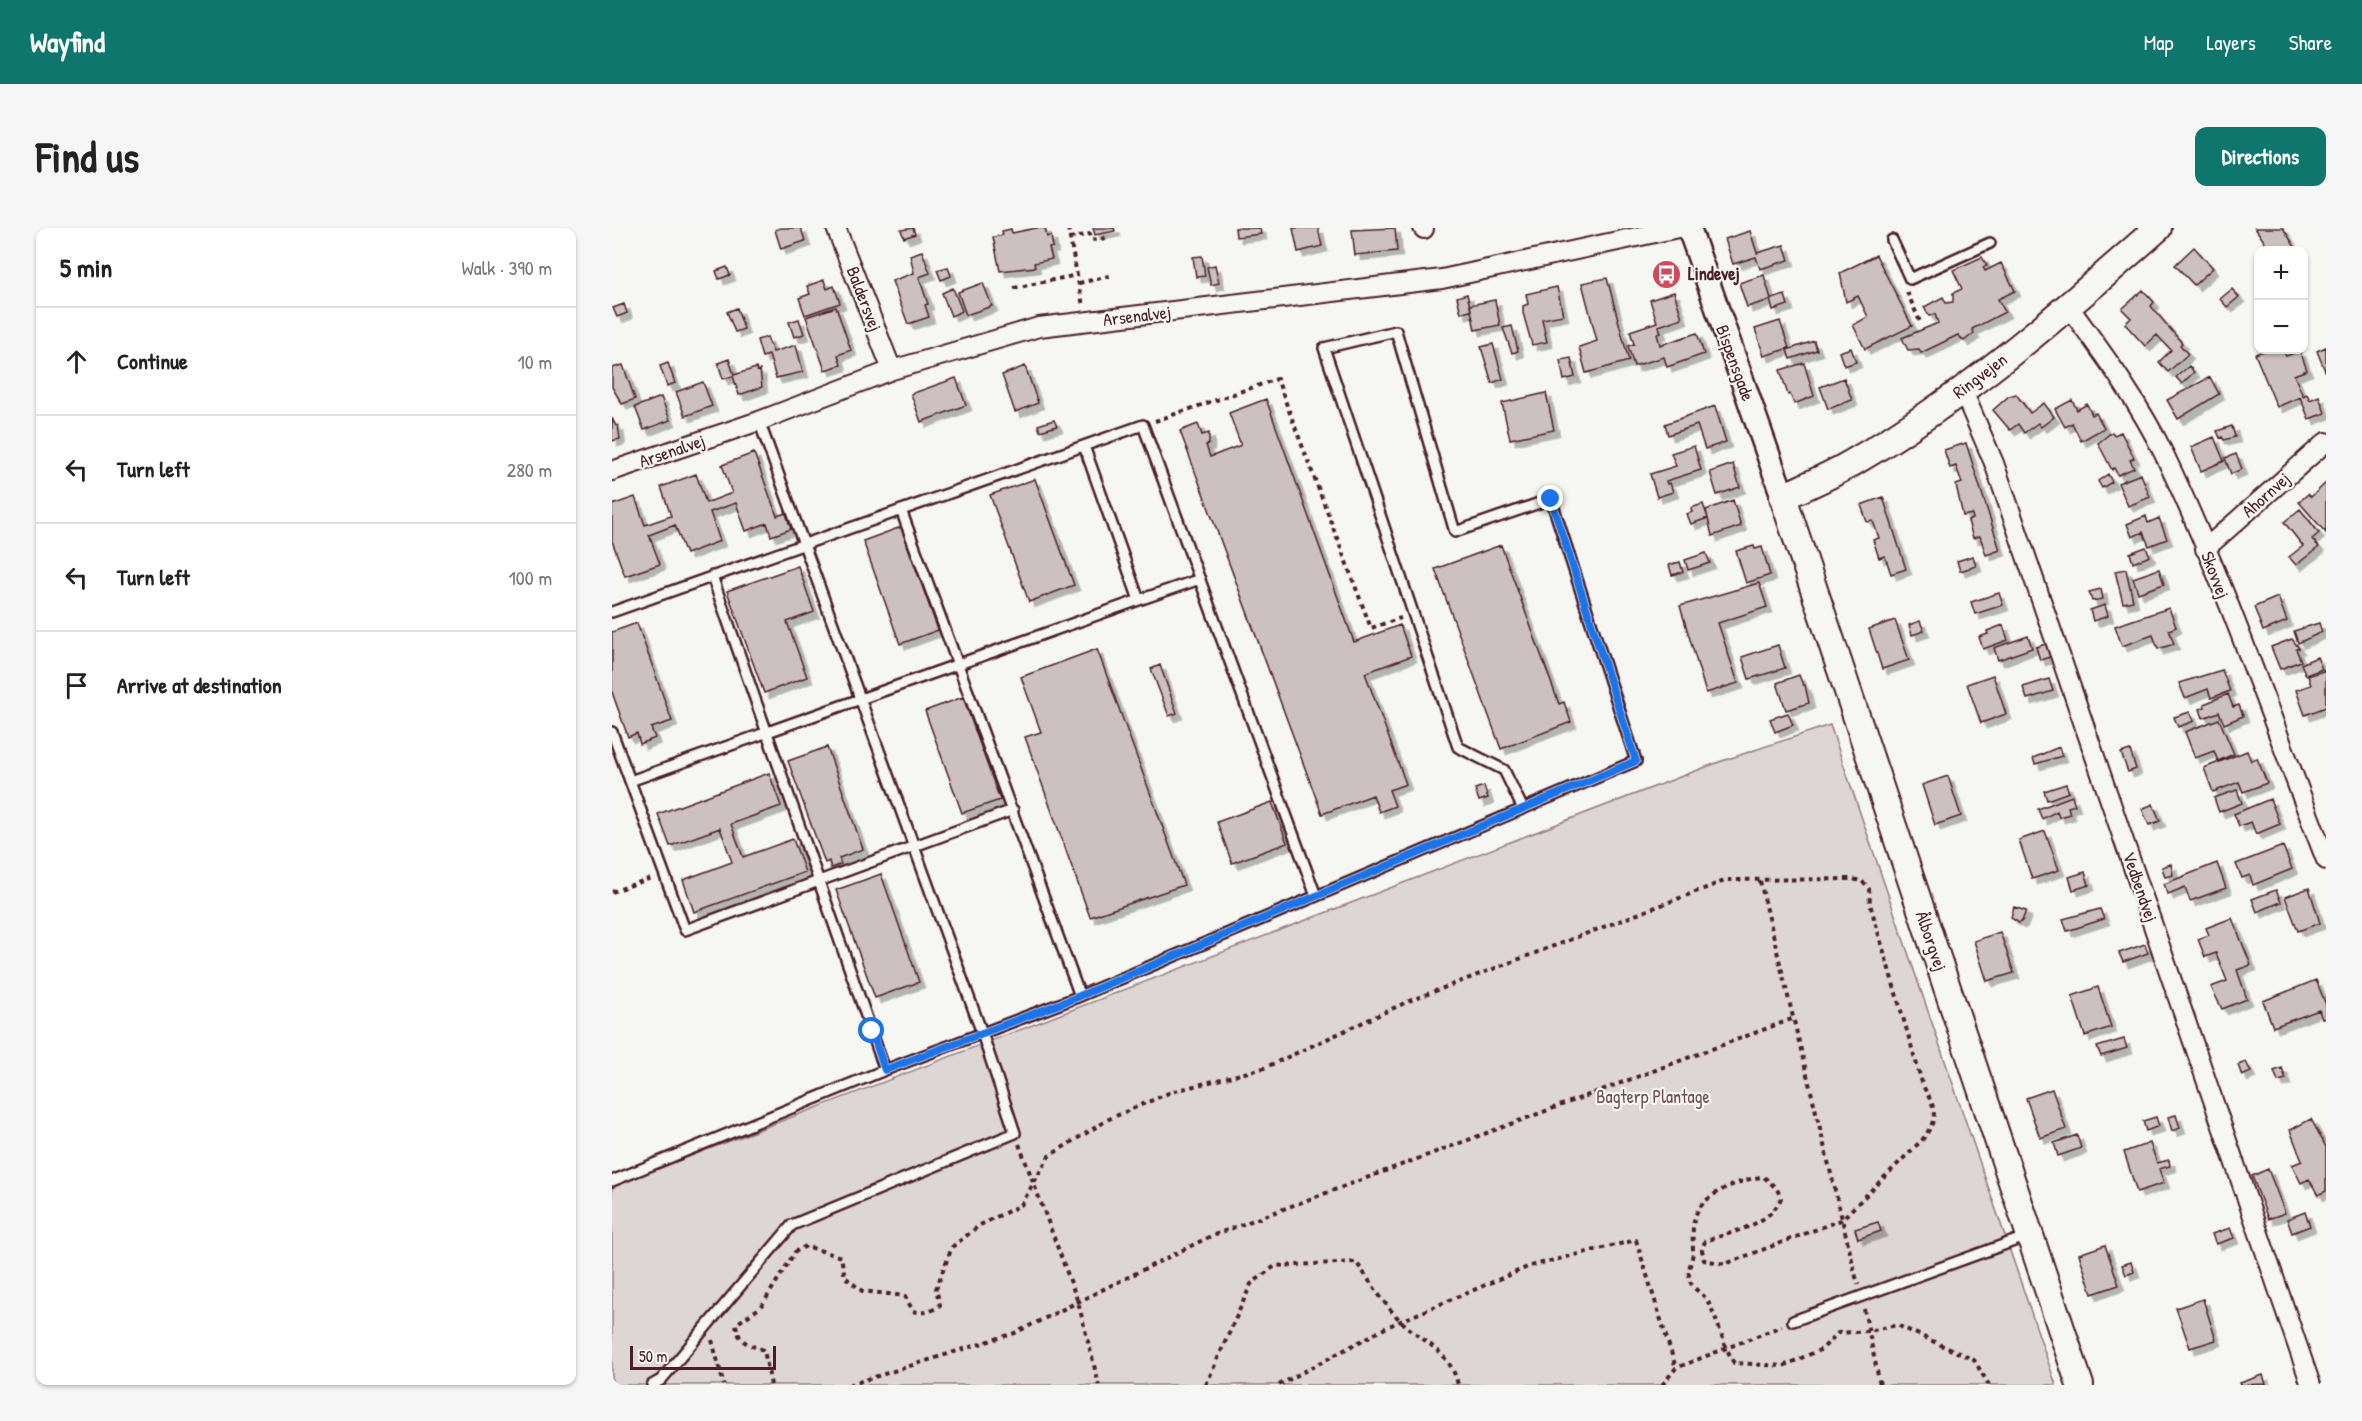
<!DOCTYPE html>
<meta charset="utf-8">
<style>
:root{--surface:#fff;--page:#f6f6f6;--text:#222;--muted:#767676;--line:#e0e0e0;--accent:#0f766e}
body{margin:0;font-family:"Patrick Hand",sans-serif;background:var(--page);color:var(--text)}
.controls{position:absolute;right:18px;top:18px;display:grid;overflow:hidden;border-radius:12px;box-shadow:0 2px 4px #0004}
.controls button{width:54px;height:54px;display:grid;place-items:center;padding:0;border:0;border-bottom:2px solid var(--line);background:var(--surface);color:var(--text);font:30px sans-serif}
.scale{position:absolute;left:18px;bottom:15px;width:146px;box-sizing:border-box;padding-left:6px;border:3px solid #4a1f2b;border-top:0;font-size:16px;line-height:21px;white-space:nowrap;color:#4a1f2b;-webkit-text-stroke:4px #f6f6f2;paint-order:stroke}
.stop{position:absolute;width:18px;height:18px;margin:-14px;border:4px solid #1a73e8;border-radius:50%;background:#fff}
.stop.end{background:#1a73e8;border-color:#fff;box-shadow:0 2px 6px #0008}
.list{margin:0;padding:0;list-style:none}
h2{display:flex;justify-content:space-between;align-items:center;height:78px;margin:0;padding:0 24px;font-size:26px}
h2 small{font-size:20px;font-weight:400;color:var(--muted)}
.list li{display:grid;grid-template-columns:39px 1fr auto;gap:18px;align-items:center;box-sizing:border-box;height:108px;padding:0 24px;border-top:2px solid var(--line)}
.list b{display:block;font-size:22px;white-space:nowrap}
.list em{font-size:20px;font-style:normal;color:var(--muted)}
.icon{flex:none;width:33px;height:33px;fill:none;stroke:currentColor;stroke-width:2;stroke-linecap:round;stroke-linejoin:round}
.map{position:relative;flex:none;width:1714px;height:1157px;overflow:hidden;border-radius:12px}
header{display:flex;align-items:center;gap:36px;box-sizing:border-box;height:84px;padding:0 30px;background:var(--accent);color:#fff}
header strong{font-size:28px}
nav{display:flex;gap:33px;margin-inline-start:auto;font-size:21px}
.intro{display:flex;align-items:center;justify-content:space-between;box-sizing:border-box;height:144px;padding:0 36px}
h1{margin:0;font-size:42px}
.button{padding:15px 27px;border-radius:12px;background:var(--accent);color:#fff;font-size:21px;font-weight:700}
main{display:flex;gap:36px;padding:0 36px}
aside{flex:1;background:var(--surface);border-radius:12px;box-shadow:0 2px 4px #0004}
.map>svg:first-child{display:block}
.green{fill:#ddd6d5;stroke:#947a80;stroke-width:1.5}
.building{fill:#ccc1c0;stroke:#4a1f2b;stroke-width:1.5;filter:url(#shadow)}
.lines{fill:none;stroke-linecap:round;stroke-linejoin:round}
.service-casing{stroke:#4a1f2b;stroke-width:14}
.minor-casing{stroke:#4a1f2b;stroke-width:22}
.tertiary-casing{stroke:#4a1f2b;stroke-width:27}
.secondary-casing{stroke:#4a1f2b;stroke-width:30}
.path{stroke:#4a1f2b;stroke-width:4;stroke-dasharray:4.5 4.5;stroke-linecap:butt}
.service{stroke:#f6f6f2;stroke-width:9}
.minor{stroke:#f6f6f2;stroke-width:18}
.tertiary{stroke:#f6f6f2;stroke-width:22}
.secondary{stroke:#f6f6f2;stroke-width:26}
.route{stroke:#1a73e8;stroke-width:8}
.labels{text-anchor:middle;stroke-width:4.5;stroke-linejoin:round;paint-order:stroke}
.poi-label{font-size:18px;font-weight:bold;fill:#4a1f2b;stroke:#f6f6f2;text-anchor:start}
.street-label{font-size:18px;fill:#4a1f2b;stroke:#f6f6f2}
.park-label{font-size:18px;fill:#6f4d56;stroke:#f6f6f2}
</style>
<header>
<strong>Wayfind</strong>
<nav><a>Map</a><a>Layers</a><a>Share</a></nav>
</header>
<div class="intro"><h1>Find us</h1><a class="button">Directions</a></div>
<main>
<aside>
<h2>5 min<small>Walk · 390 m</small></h2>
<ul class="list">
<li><svg class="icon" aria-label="ahead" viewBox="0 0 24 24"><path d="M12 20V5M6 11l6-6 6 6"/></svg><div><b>Continue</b></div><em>10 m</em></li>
<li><svg class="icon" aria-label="left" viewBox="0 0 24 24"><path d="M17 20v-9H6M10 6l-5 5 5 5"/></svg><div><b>Turn left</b></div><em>280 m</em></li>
<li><svg class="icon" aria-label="left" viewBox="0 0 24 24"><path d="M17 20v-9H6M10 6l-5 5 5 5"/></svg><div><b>Turn left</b></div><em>100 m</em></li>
<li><svg class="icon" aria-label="arrive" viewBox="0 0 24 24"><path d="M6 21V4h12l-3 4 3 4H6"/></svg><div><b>Arrive at destination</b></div></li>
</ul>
</aside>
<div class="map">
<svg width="1714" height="1157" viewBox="0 0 1714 1157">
<defs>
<filter id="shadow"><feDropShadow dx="5.5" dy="5.5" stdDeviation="0" flood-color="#0004"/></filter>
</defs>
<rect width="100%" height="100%" fill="#f6f6f2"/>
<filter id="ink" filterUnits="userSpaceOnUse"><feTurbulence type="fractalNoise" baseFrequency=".0167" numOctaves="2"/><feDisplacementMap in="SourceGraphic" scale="12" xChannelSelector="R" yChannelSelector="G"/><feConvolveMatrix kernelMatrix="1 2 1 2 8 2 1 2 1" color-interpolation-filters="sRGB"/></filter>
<g filter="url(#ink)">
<path class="green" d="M1218,497L1444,1157H0V958L1107,534Z"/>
<path class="building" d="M168,0H189L193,13L169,21L163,2Z
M301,0L303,6L292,10L289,2Z
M424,0H433L435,9L439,8L441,19L437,20L440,31L422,35L423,39L388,43L381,9L391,7L390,3L399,1L400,5Z
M481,0H502L503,3L483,7Z
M623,0H648L649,6L624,9Z
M681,0H706L710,18L686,24Z
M783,0L785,23L743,27L740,2Z
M1643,0H1671L1685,22H1658Z
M1138,3L1145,25L1172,17L1177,32L1148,41L1144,29L1121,36L1113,11Z
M1582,19L1601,40L1582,57L1563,37Z
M310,23L318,45L307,49L316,76L313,77L317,89L296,96L280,53L302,45L298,27Z
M1264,27L1300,98L1253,121L1241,97L1256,89L1246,68L1234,74L1228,45Z
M590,28L593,48L584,49L581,29Z
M1370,29L1375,38L1371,39L1373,43L1389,35L1403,63L1386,71L1393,84L1360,101L1362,105L1352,113L1346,107L1309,125L1307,121L1296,122L1290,110L1326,95L1323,86L1317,88L1312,79L1331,69L1334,75L1341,74V65L1350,61L1341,42Z
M603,37L607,55L599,57L595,39Z
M115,39L118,47L107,51L104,43Z
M336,39L339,48L329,52L325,42Z
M1152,47L1159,71L1173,67L1176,77L1161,82L1158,72L1135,79L1127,55Z
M995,50L1017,133L974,145L967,119L985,113L970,55Z
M212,52L215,61L222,58L228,75L193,87L187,70L198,66L195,58Z
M371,55L380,78L354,87L346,64Z
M945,59L951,87L930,91L935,114L920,117L911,85V78L916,76L914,66Z
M341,60L350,83L339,88L330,65Z
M1620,61L1627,69L1615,79L1608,71Z
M1531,62L1542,74L1539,78L1570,115L1568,117L1576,126L1556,144L1547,134L1559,122L1545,107L1533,118L1513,96L1519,90L1510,81Z
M1062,64L1070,90L1047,98L1049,105L1045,106L1048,117L1085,105L1092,126L1055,139L1052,129L1022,138L1016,118L1022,116L1018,103L1045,94L1038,72Z
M855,66L859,83L849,85L845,69Z
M883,72L888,97L863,102L858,77Z
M12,76L15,85L5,89L1,80Z
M224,79L239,122L226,127L229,137L213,142L194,89Z
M125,80L132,101L123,104L115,84Z
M187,91L192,106L182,109L177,94Z
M1168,93L1177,120L1152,128L1143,101Z
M900,98L906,123L900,125L891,100Z
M155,109L161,124L184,117L191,144L164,150L157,127L150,129L145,112Z
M1202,113L1205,122L1178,131L1175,122Z
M881,116L891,151L880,155L869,119Z
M1714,119V145L1705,123Z
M1239,120L1244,134L1232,138L1227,124Z
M1655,122H1671L1674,128L1688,123L1695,142L1682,147L1691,168L1695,166L1698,172L1707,168L1713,185L1697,191L1688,169L1665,179L1643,126Z
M959,130L963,149L952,152L948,132Z
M117,131L122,147L144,140L145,143L148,142L150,159L127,167L121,148L111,151L106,135Z
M56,135L63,155L55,158L48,138Z
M1192,135L1202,168L1182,176L1178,166L1176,167L1168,142Z
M11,137L23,171L10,176L0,159V140Z
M413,138L426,175L403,184L390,147Z
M1577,138L1582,144L1570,156L1564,149Z
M1598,149L1607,166L1566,191L1555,172Z
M344,150L354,177L309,194L299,166Z
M1232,150L1240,172L1216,181L1208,159Z
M91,154L100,178L73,188L64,164Z
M934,165L942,202L898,211L890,175Z
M1404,166L1418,185L1432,175L1442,189L1429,199L1426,195L1412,205L1406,196L1398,202L1381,182L1397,168Z
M49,169L58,192L32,202L23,179Z
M654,171L742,414L788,397L799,428L753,445L794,556L777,562L783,578L767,584L761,567L710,586L568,203L586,196L590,207L597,205V216L594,217L598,229L629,217L617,185Z
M1460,172L1465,182L1475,176L1480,187L1484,185L1492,200L1469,213L1460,195L1453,199L1443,181Z
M1103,178L1114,214L1093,221L1085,197L1056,207L1053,196Z
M0,190L4,198H6L8,211L0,213Z
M442,192L445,198L428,203L426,197Z
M1620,198L1623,209L1612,212L1610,209L1608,210L1605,203Z
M1500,204L1502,207L1509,204L1522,230L1518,232L1522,240L1506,247L1502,240L1500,242L1486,215Z
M1602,209L1612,233L1589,243L1579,219Z
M1354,215L1388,322L1374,327L1368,308L1361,310L1356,293L1361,291L1360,286L1351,288L1344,257L1350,255L1344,238L1338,240L1332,222Z
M1082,218L1089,242L1054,253L1055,256L1058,255L1061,264L1045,269L1038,246L1064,238L1059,225Z
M142,225L165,288L174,285L179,301L159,308L155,295L134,303L124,275L98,284L108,313L74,326L63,297L37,307L48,336L13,348L0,313V277L23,269L33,297L59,288L49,259L84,246L94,275L120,265L110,237Z
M1624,226L1630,241L1619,246L1613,230Z
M1121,236L1128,259L1105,267L1098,244Z
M1496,246L1500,254L1490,260L1486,253Z
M1529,246L1538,269L1516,278L1506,255Z
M423,251L462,357L417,374L378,267Z
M1714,255V305L1687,274L1696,266L1699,269Z
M1271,269L1294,341L1279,346L1273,328L1267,330L1261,312L1267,310L1261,293L1255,294L1249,277Z
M1121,272L1129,298L1100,308L1094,282Z
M1091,276L1096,290L1079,296L1075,286L1080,284L1079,280Z
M1688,281L1707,305L1700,311L1707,319L1684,337L1677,329L1691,318L1672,294Z
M1534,288L1536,295L1547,290L1555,311L1537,318L1531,304L1520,309L1515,296Z
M289,299L326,402L288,416L251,313Z
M889,317L947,476L952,474L959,494L889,521L823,341Z
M1142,318L1143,321L1150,319L1158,347L1134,355L1124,323Z
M1534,319L1538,328L1521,335L1518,325Z
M1094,325L1098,335L1076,342L1073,332Z
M1361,328L1364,338L1348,343L1345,333Z
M1068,334L1071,344L1060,347L1057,337Z
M186,338L202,384L175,394L195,449L152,465L115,363Z
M1514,341L1521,373L1511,375L1503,343Z
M1547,341L1552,356L1526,365L1521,350Z
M1147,355L1155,379L1106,395L1126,455L1094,465L1068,378Z
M1489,361L1491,371L1480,373L1477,364Z
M1387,365L1391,377L1363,386L1359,374Z
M1666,369L1675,393L1651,403L1642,379Z
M1493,377L1496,388L1481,393L1478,382Z
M1557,380L1564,399L1557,402L1562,416L1546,421L1541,407L1510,418L1503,398Z
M1283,392L1297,432L1270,441L1257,401Z
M1308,393L1312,403L1300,407L1297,397Z
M25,395L60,493L39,500L43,510L28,516L25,505L16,509L0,464V404Z
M1707,395L1710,404L1686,415L1682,403Z
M1391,397L1396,412L1371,421L1367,409L1376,406L1375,403Z
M1416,408L1420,420L1386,432L1382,420Z
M1680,411L1687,420L1684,421L1689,433L1668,441L1659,419Z
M1434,416L1438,429L1428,432L1424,419Z
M1166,417L1173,440L1137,451L1130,429Z
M485,421L572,657L478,689L413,509L429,504L409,449Z
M1705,429L1710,441L1694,447L1689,436Z
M548,437L565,485L557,488L539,441Z
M1610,442L1618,463L1599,470L1596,461L1573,470L1567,455Z
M1714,442V479L1693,487L1684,462L1699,457L1696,448Z
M1187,447L1191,457H1193L1197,475L1174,482L1165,455Z
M1381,447L1394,486L1369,495L1355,456Z
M1437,451L1441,463L1415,471L1411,459Z
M1616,466L1621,479L1627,477L1631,488L1612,496L1607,484L1591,490L1588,481L1593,479L1592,476Z
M351,469L388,572L350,585L313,483Z
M1578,484L1582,493L1566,499L1562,489Z
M1176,485L1181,497L1163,504L1158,491Z
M1607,491L1622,526L1606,533L1602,523L1583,530L1573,504Z
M215,519L251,621L227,630L229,636L219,640L217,633L213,635L176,533Z
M1447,519L1450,528L1423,536L1421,530Z
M1518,522L1524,541L1516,544L1509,525Z
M1635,523L1639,533L1645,530L1655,555L1631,564L1627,554L1601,564L1592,540Z
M157,545L169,578L119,596L131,629L181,611L193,644L82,684L71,652L120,634L108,600L58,618L46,586Z
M1336,548L1349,588L1323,597L1310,557Z
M1454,556L1457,564L1435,572L1432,563Z
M872,558L876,570L867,573L863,561Z
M1625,562L1630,575L1607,584L1602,570Z
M1460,568L1463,577L1456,579L1458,586L1447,589L1445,583L1430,591L1426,581Z
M1658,571L1668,596L1644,606L1639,594L1627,598L1622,586Z
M660,574L675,615L620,635L605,594Z
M1541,576L1548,593L1537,597L1530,581Z
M1433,603L1447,642L1420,651L1407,612Z
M1671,618L1680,641L1641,657L1638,647L1630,650L1624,636Z
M1605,635L1614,660L1578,673L1573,659L1556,666L1552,656Z
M1559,636L1561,647L1553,649L1550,639Z
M1473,644L1477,657L1461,662L1457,649Z
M269,646L307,754L263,770L224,662Z
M1697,660L1708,695L1686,703L1673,669Z
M1664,662L1669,674L1645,684L1640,671Z
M1402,679L1414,683L1410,693L1407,695L1399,690Z
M1488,681L1492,691L1455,703L1451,691Z
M1620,690L1639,737L1625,742L1635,771L1610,781L1599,759L1615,753L1604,725L1593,729L1586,711L1597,707L1594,700Z
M1388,704L1402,745L1375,753L1362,713Z
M1533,716L1536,725L1511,734L1507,725Z
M1704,752L1714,777V790L1710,791L1707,782L1661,799L1651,773Z
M1486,759L1499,799L1473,808L1460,768Z
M1512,811L1515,820L1489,828L1485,819Z
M1634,834L1639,844L1630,848L1626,837Z
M1670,840L1674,851L1666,853L1662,843Z
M1440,861L1454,901L1428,910L1414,870Z
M1564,887L1568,900L1560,903L1556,889Z
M1544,889L1547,898L1534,903L1531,893Z
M1699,891L1714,919V963L1706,967L1697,951L1689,955L1680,937L1690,933L1678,902Z
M1465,907L1469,920L1446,928L1442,915Z
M1538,915L1545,935L1557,932L1558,938L1547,941L1552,955L1525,964L1512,924Z
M1656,941L1673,985L1656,991L1640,948Z
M1693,984L1698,998L1680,1005L1675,991Z
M1266,994L1269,1003L1246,1011L1243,1001Z
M1618,1000L1622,1010L1604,1016L1600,1006Z
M1493,1017L1507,1057L1480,1066L1467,1026Z
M1519,1034L1522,1044L1514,1047L1510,1037Z
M1591,1071L1604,1112L1578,1120L1564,1080Z
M1651,1147L1654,1156L1629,1157L1628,1155Z"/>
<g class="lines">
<defs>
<path id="service" d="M1280,12L1298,51L1378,15
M289,282L468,768
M100,348L273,842
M527,372L588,351
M0,384L531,197L704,668
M0,504L73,702L401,582
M18,553L527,372L472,218
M0,953L273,842L463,770L1024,533L939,271L843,304L784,103L712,120L846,519L892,542L911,581
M1181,1093L1416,1008
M40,1157L49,1152L180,997L403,905L370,805L147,193"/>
<path id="minor" d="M224,0L280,142
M811,0L812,1
M1457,79C1492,127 1527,174 1553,228C1614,356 1662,499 1714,632
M1351,163L1382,235L1699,1157
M0,243L147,193L280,142L427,99L830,51L1066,0
M1593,321L1714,214"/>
<path id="tertiary" d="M1077,0L1171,269"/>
<path id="secondary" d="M1468,1157L1171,269C1194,258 1218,248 1240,235C1352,170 1450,85 1546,0"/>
</defs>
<use href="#service" class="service-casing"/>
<use href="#minor" class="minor-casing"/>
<use href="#tertiary" class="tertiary-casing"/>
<use href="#secondary" class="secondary-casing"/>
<path class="path" d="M456,0L471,78
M458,10L478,6L480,12L494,10
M467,55L502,47
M402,60L465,47
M1295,64L1309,96
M543,193L665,151L759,400L789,390
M1148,653L1246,1057
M0,664L42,649
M407,916L466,1074L487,1157
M1252,1081L1268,1157
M100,1112L112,1157
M159,1157L152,1122C136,1117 126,1114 124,1096L149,1079L183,1024L194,1018L229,1029L233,1049L250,1063L293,1068L301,1083C311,1086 320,1084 328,1077L324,1061L340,1019L368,997L409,977L437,928L497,891L559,864L652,840L797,773L1115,652L1240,651L1250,653L1257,661L1258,676L1311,858C1324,881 1327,889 1311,911L1229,992L1113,1036L1092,1032L1090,1022L1093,1013C1117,1005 1159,997 1169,970L1165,961L1152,949C1131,950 1094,965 1085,984C1079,996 1081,1012 1081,1025C1080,1032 1076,1041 1077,1048C1078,1061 1089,1063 1095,1072C1107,1093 1110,1115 1122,1135L1171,1138L1210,1121L1226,1105L1257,1103L1285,1097L1362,1132L1377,1157
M237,1157L403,1105L599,1008L1180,791
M594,1157L639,1056L663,1038L744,1034C758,1053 772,1077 789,1093C812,1115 839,1124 846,1157
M667,1157L777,1098L918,1038L1024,1012L1064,1140
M1050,1157L1064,1140L1170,1098"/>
<use href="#service" class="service"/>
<use href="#minor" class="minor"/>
<use href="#tertiary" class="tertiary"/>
<use href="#secondary" class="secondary"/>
</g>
</g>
<g class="lines" filter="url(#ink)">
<path class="route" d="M260,803L273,842L463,770L1024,533L939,271"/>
</g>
<defs>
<symbol id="bus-disc" viewBox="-11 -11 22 22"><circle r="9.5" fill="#d1495b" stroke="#f6f6f2"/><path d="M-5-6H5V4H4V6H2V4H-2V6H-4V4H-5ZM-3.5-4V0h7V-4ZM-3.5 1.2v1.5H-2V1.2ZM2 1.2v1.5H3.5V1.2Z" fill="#fff"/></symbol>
</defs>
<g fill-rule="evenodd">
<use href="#bus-disc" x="1038" y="30" width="33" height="33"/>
</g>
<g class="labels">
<g class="poi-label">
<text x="1076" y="52">Lindevej</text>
</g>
<g class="street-label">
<text transform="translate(252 71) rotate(69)" y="6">Baldersvej</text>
<text transform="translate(525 88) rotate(-7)" y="6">Arsenalvej</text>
<text transform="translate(1123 135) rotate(70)" y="6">Bispensgade</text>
<text transform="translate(1368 148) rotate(-37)" y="6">Ringvejen</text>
<text transform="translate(60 223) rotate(-19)" y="6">Arsenalvej</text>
<text transform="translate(1654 267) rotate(-42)" y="6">Ahornvej</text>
<text transform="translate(1603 347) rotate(69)" y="6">Skovvej</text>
<text transform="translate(1528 659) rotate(71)" y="6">Vedbendvej</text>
<text transform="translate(1319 713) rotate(71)" y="6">Ålborgvej</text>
</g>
<g class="park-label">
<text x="1041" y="875">Bagterp Plantage</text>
</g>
</g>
</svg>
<div class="controls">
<button>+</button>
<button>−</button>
</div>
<div class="scale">50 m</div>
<div class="stop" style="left:260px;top:803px"></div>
<div class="stop end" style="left:939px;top:271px"></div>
</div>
</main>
